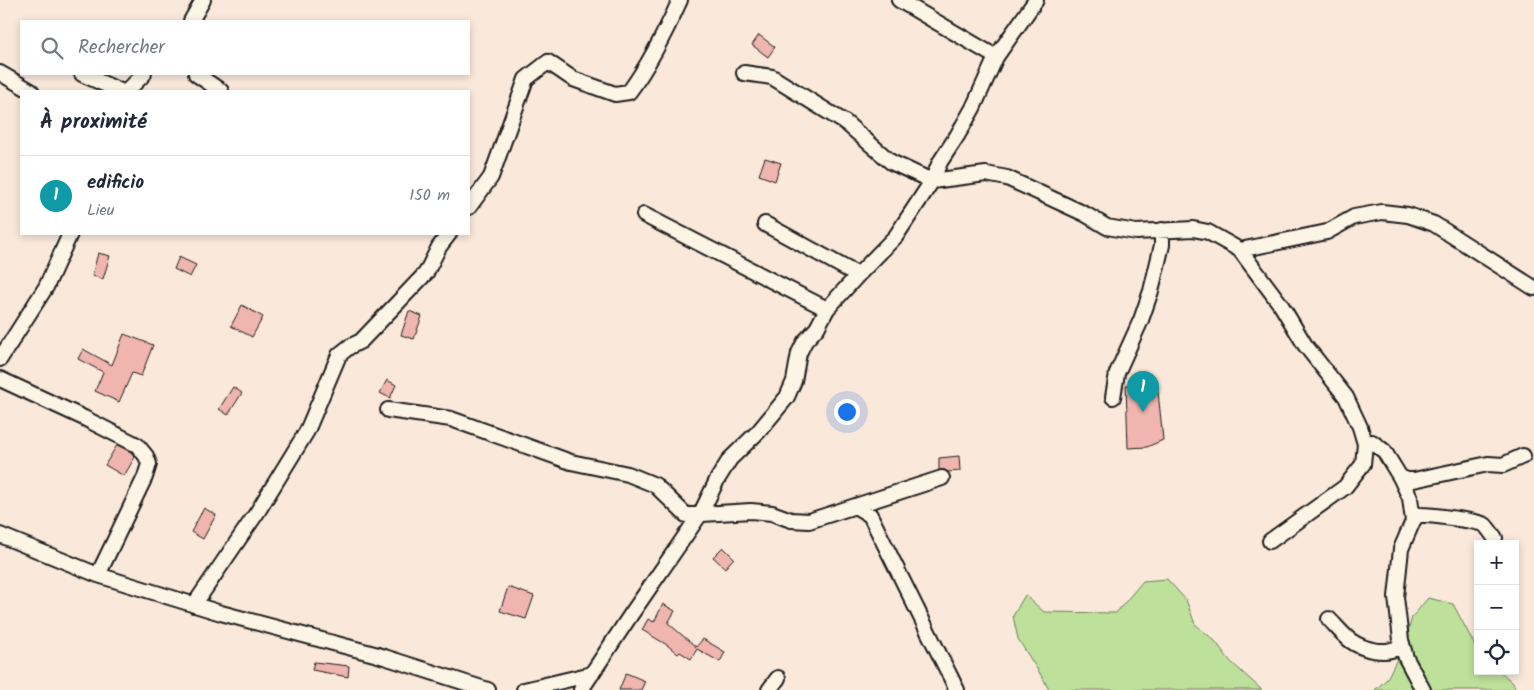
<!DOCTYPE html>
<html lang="fr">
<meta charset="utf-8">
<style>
:root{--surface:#fff;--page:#f2f2f3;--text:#1f2937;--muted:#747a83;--line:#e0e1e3;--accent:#d93025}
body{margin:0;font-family:Kalam,sans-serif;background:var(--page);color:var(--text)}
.controls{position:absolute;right:15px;bottom:15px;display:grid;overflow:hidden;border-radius:0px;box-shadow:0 2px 8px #0003}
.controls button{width:45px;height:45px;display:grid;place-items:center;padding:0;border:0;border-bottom:1px solid var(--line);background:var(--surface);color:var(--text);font:25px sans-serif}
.you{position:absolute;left:846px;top:411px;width:18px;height:18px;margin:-12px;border:4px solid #fff;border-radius:50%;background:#1a73e8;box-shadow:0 0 0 8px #1a73e833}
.badge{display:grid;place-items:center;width:32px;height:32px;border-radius:50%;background:var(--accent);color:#fff;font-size:16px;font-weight:700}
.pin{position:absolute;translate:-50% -41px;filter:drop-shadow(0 1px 2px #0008)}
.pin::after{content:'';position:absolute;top:26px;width:18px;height:15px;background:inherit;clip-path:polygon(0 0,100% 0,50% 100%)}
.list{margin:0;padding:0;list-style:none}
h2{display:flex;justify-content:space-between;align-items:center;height:65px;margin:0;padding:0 20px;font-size:21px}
h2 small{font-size:16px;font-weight:400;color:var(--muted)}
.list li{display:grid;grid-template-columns:32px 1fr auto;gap:15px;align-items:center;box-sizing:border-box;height:80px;padding:0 20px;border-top:1px solid var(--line)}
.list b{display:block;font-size:19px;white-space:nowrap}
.list p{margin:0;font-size:16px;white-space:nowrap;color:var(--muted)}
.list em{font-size:16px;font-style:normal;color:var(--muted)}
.icon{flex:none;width:28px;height:28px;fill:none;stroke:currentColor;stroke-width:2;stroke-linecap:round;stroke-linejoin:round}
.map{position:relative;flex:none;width:1534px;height:690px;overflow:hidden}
.search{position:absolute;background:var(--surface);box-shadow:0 2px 8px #0003;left:20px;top:20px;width:450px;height:55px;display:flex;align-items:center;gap:12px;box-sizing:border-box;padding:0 18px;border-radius:0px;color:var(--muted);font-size:19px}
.panel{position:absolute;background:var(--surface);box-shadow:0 2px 8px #0003;left:20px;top:90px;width:450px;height:145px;border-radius:0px}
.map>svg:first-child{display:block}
.green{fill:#bde09a;stroke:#6c7e5b}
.building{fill:#f0b5ae;stroke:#1c1c1c}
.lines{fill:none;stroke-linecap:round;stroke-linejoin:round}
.minor-casing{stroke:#1c1c1c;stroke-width:18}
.minor{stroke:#fcf5e5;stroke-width:14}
</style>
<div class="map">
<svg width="1534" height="690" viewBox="0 0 1534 690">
<rect width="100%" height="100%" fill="#fae8da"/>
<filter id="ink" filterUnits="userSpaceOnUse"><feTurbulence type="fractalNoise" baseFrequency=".02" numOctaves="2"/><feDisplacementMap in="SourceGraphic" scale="10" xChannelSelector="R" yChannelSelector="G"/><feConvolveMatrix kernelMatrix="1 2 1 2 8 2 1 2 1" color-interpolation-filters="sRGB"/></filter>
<g filter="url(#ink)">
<path class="green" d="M1167,579L1186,600L1195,624L1215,641L1231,662L1262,690H1049L1044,680L1018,639L1013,616L1025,595L1044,612L1116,613L1143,581Z
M1428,598L1453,604L1478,651V671H1500L1513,683L1516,690H1375L1387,679L1405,643L1412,617Z"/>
<path class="building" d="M759,35L775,47L768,57L752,45Z
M765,158L781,163L775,181L759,175Z
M98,253L110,256L103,279L92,276Z
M179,257L196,265L190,277L174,269Z
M242,305L263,317L252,337L231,326Z
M409,311L422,316L414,339L401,335Z
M124,334L153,345L141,376L132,373L119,402L95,391L103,372L78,359L83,349L112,365Z
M387,380L396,385L390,398L380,393Z
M1157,382L1163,440L1147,447L1128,448L1126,385Z
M233,387L242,393L228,415L219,409Z
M117,445L131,452L135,457L124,476L105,465Z
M959,456L960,471L948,472L944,470H939V458Z
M204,508L216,515L203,539L191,532Z
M723,547L734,558L725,568L713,557Z
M508,587L534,596L526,619L500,611Z
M663,604L675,611L668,623L696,647L703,639L725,652L720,662L697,649L691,659L680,652L678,654L667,645L642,630L648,619L654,622Z
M314,662L349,666L348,677L312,670Z
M626,673L645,681L641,690H619Z"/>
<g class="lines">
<defs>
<path id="minor" d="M899,0L996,57
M191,21L203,0
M0,73L31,91
M744,73L772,77L846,123L891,162L932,181L986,174L1007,178L1085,214L1107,227L1136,232L1193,229L1208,232L1240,250L1281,305L1305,345L1346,397L1360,427L1365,444L1363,464L1345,487L1270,541
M82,74L120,91
M196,74L221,91
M127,91L144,74
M469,207L491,177L526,79L548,62L573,79L615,94L629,92C649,65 666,31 680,0
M644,215L827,309
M765,224L858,275
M1240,250L1327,232L1354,217L1382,212L1408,215L1434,224L1534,288
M0,359L46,287L70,234
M0,379L84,418L137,445L146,456L149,464L145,477L98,575
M1113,397L1117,373L1141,320L1151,291L1162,245V230
M388,410L451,419L571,462L628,474L655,485L686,515L751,511L772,513L791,520L809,521L942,478
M1365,444L1372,442L1384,451L1400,477L1410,498L1413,521L1401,549L1396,597L1401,640L1406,658L1423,690
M1400,477L1407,480H1414L1488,464L1503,465L1523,456
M855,506L870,515L957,690
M1413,521L1417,515C1427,514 1478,521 1485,525C1488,528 1492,534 1495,538
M0,535L98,575L221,613L378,655L488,690
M194,605L258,511L307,431L339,355L349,347L361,341L426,273L439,247L449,234
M1329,619C1336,626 1343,635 1351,641C1364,650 1385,655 1399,647L1401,640
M524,690L592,674
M581,690L630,616L701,513L717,480L730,459L759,431L787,397L794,381L799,353L805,341L817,328L827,309L858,275L896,236L932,181L940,162L957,136L973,108L996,57L1036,0
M769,690L778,678"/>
</defs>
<use href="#minor" class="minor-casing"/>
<use href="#minor" class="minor"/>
</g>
</g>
</svg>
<div class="controls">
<button>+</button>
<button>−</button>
<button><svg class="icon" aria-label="locate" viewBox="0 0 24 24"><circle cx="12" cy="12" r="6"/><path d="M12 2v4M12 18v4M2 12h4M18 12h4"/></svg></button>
</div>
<div class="you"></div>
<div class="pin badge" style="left:1143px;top:412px;background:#0f9aa8">1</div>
<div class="search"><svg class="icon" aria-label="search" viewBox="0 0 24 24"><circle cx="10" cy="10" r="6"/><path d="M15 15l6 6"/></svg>Rechercher</div>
<section class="panel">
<h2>À proximité<small></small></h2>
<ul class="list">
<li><span class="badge" style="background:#0f9aa8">1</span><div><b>edificio</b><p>Lieu</p></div><em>150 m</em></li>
</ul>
</section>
</div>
